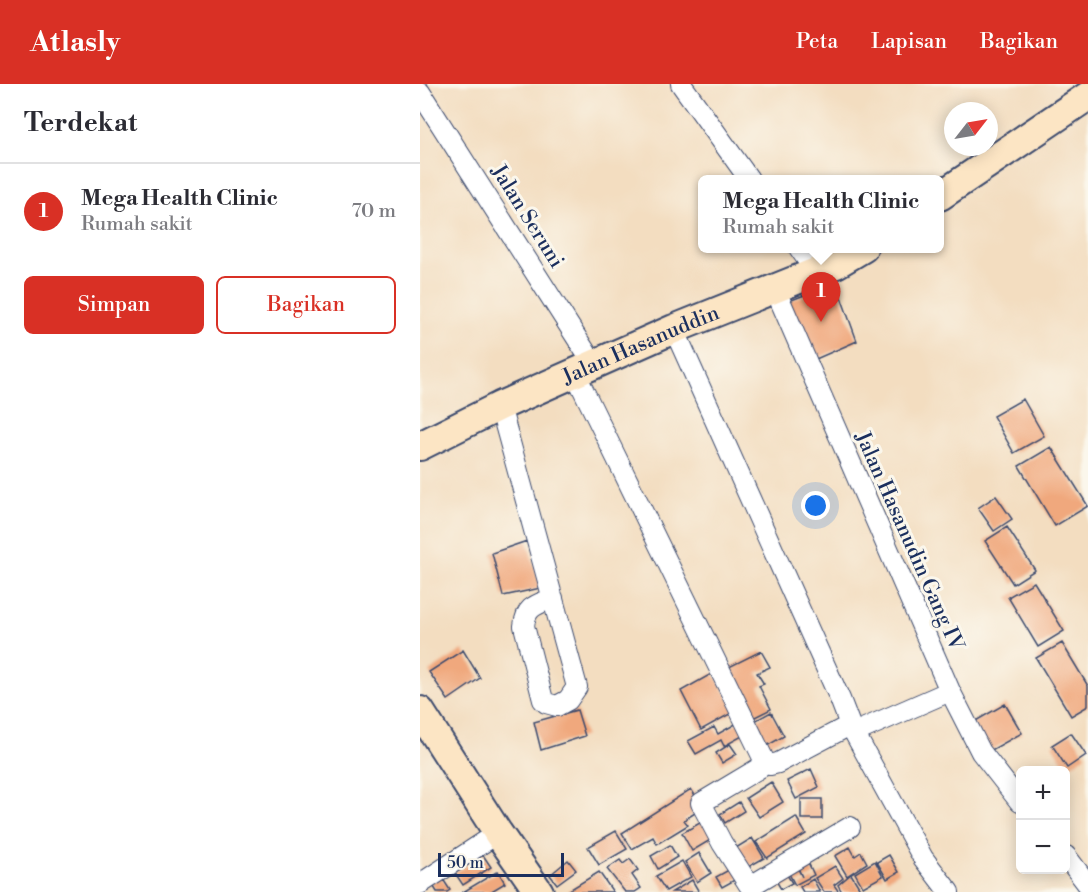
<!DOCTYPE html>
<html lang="id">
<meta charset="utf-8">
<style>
:root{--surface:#fff;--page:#f2f2f3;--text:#2b2b33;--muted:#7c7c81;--line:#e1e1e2;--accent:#d93025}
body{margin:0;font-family:"Libre Bodoni",serif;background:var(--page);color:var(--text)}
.controls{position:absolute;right:18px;bottom:18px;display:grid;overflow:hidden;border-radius:9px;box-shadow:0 3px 15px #0003}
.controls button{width:54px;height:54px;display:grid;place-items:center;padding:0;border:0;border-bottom:2px solid var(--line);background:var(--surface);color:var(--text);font:30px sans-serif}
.compass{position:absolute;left:524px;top:18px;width:54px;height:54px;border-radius:50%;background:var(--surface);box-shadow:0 3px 15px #0003;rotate:59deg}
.scale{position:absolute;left:18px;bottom:15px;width:126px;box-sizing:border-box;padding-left:6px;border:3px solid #1b2f5e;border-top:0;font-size:16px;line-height:21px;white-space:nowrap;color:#1b2f5e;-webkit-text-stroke:4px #fbf7ec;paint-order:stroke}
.you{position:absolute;left:396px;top:422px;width:21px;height:21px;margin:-15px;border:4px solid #fff;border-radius:50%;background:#1a73e8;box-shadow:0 0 0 9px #1a73e833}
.badge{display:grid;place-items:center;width:39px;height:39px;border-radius:50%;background:var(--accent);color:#fff;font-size:20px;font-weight:700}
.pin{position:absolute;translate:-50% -50px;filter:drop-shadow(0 2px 3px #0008)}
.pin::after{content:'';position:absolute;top:32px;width:21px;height:18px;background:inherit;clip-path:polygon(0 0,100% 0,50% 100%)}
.popup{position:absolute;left:278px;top:91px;width:246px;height:78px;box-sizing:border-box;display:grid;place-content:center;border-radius:9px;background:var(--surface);filter:drop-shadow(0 2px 4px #0005);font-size:20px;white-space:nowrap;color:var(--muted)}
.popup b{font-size:22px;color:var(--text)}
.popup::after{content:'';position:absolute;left:50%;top:100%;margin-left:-12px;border:12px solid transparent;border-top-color:var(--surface)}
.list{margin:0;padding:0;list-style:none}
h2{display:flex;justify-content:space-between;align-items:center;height:78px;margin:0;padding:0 24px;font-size:26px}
h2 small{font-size:20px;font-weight:400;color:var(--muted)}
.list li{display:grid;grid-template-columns:39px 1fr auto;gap:18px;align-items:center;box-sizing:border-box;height:96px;padding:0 24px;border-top:2px solid var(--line)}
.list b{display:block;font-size:22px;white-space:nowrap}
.list p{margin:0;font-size:20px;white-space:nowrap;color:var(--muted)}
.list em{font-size:20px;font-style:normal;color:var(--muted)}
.actions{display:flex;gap:12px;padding:18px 24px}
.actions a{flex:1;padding:14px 0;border:2px solid var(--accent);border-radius:9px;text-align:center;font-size:21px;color:var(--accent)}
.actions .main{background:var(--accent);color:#fff}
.map{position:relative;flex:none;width:668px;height:808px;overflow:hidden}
header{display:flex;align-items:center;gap:36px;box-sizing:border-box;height:84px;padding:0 30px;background:var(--accent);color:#fff}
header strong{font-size:28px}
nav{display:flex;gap:33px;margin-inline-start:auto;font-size:21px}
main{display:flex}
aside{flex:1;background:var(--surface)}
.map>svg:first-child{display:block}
.building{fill:#f0a87d}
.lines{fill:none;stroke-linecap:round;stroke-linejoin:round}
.minor-casing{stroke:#3b496d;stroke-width:22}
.secondary-casing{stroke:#3b496d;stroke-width:32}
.minor{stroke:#fff;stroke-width:20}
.secondary{stroke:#fce5c4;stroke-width:28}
.labels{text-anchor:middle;stroke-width:6;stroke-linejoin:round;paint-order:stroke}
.street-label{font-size:21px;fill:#1b2f5e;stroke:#fbf7ec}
</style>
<header>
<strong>Atlasly</strong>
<nav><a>Peta</a><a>Lapisan</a><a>Bagikan</a></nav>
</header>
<main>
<aside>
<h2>Terdekat<small></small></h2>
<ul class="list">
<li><span class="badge">1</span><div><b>Mega Health Clinic</b><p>Rumah sakit</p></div><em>70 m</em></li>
</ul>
<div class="actions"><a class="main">Simpan</a><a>Bagikan</a></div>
</aside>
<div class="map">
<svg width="668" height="808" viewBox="0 0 668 808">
<rect width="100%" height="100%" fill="#fbf7ec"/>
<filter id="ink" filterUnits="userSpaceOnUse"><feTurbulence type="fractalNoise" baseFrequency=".0167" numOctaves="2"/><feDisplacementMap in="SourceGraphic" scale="12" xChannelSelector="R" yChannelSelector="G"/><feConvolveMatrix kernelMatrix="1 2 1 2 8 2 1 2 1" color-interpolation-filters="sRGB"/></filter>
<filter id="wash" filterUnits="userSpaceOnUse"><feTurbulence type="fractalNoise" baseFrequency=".008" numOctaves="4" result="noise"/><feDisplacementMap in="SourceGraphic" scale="24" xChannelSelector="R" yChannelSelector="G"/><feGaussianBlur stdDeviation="1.35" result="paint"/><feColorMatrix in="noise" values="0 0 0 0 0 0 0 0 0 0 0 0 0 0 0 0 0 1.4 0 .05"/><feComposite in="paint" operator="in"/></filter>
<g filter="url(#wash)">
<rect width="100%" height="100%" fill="#f3ddc0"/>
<g id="blocks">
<path class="building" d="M416,199L437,257L389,278L364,219Z
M603,315L624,352L594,369L573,332Z
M631,363L668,422L635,442L599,382Z
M576,412L592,435L574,447L558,424Z
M587,443L615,486L593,500L565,457Z
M107,457L121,504L83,512L72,469Z
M614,498L644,547L618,563L588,513Z
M642,559L668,602V622L651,632L616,574Z
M43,566L60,594L28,616L9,588Z
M341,567L350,583L337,589L344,600L339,602L351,625L331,635L307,584Z
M293,589L317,626L281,646L261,607Z
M585,620L602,649L568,668L552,639Z
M157,626L165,652L121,666L114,638Z
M351,628L364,652L345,663L331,639Z
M319,638L326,650L304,662L301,656L276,670L268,657L294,643L298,650Z
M651,649L666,671L647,684L632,661Z
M310,660L317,670L302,679L296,669Z
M391,685L399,703L376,715L367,697Z
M351,698L363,718L339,733L326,714Z
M271,705L283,724L264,736L268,741L237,760L233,753L212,765L202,749Z
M381,715H402V735H381Z
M319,718L324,727L305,739L300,730Z
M376,733L386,750L347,774L336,758Z
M287,735L297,752L272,767L262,749Z
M196,747L207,765L179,781L168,763Z
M332,754L344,774L323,786L311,767Z
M250,761L257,773L238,785L231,772Z
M430,763L435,772L441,768L447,779L427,792L415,772Z
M279,769L291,789L277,798L265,778Z
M63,771L71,783L43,801L35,789Z
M469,771L479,788L467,795L457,778Z
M386,774L394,791L375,801L365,782L374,777L382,793L376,779Z
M210,775L218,786L212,791L221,804L215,808H205L187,785L200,776L203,780Z
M148,776L156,786L137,800L130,791Z
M262,777L271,793L246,807L236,792Z
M455,777L463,792L443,803L435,789Z
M316,782L322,792L302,803L296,793Z
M415,782L423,794L414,801L419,808H404L395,794Z
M363,784L372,799L361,805L352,790Z
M78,787L85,799L70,808H43Z
M179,788L193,808H146Z
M19,789L30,806L27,808H17L9,795Z
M431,790L442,808H422L418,801Z
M393,795L400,808H383L380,803Z
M272,796L279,808H252Z"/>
</g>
</g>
<g filter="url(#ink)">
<use href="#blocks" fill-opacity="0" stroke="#3b496d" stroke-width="1.5"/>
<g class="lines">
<defs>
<path id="minor" d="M261,0L329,95
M0,8L174,281
M379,164L396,188
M355,205L530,607L561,668L600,718
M254,245L420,615L430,641L503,774L529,808
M155,289L346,680L350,681L358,679L430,641
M80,322L157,603L148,616L137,622L126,619L123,616L104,542C106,522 116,521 133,514
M436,648L530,607
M346,680L281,719L302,759L329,801L334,800L430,743
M646,772L668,801
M0,800L78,749"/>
<g id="secondary">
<path d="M520,112L668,12"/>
<path id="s1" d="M0,362L80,322L254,245L416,180L443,164"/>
<path d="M0,627L78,749L119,808"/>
</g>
</defs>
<use href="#minor" class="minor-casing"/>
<use href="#secondary" class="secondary-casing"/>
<use href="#minor" class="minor"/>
<use href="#secondary" class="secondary"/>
</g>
</g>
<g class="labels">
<g class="street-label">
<text transform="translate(108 132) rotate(58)" y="7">Jalan Seruni</text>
<text dy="7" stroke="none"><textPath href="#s1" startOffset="243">Jalan Hasanuddin</textPath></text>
<text transform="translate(490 457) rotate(66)" y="7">Jalan Hasanudin Gang IV</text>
</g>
</g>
</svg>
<div class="controls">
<button>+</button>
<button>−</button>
</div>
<svg class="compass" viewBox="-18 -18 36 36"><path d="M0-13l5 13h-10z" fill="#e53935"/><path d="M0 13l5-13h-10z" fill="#7c7c81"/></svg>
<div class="scale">50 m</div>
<div class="you"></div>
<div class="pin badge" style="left:401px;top:238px">1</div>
<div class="popup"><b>Mega Health Clinic</b>Rumah sakit</div>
</div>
</main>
